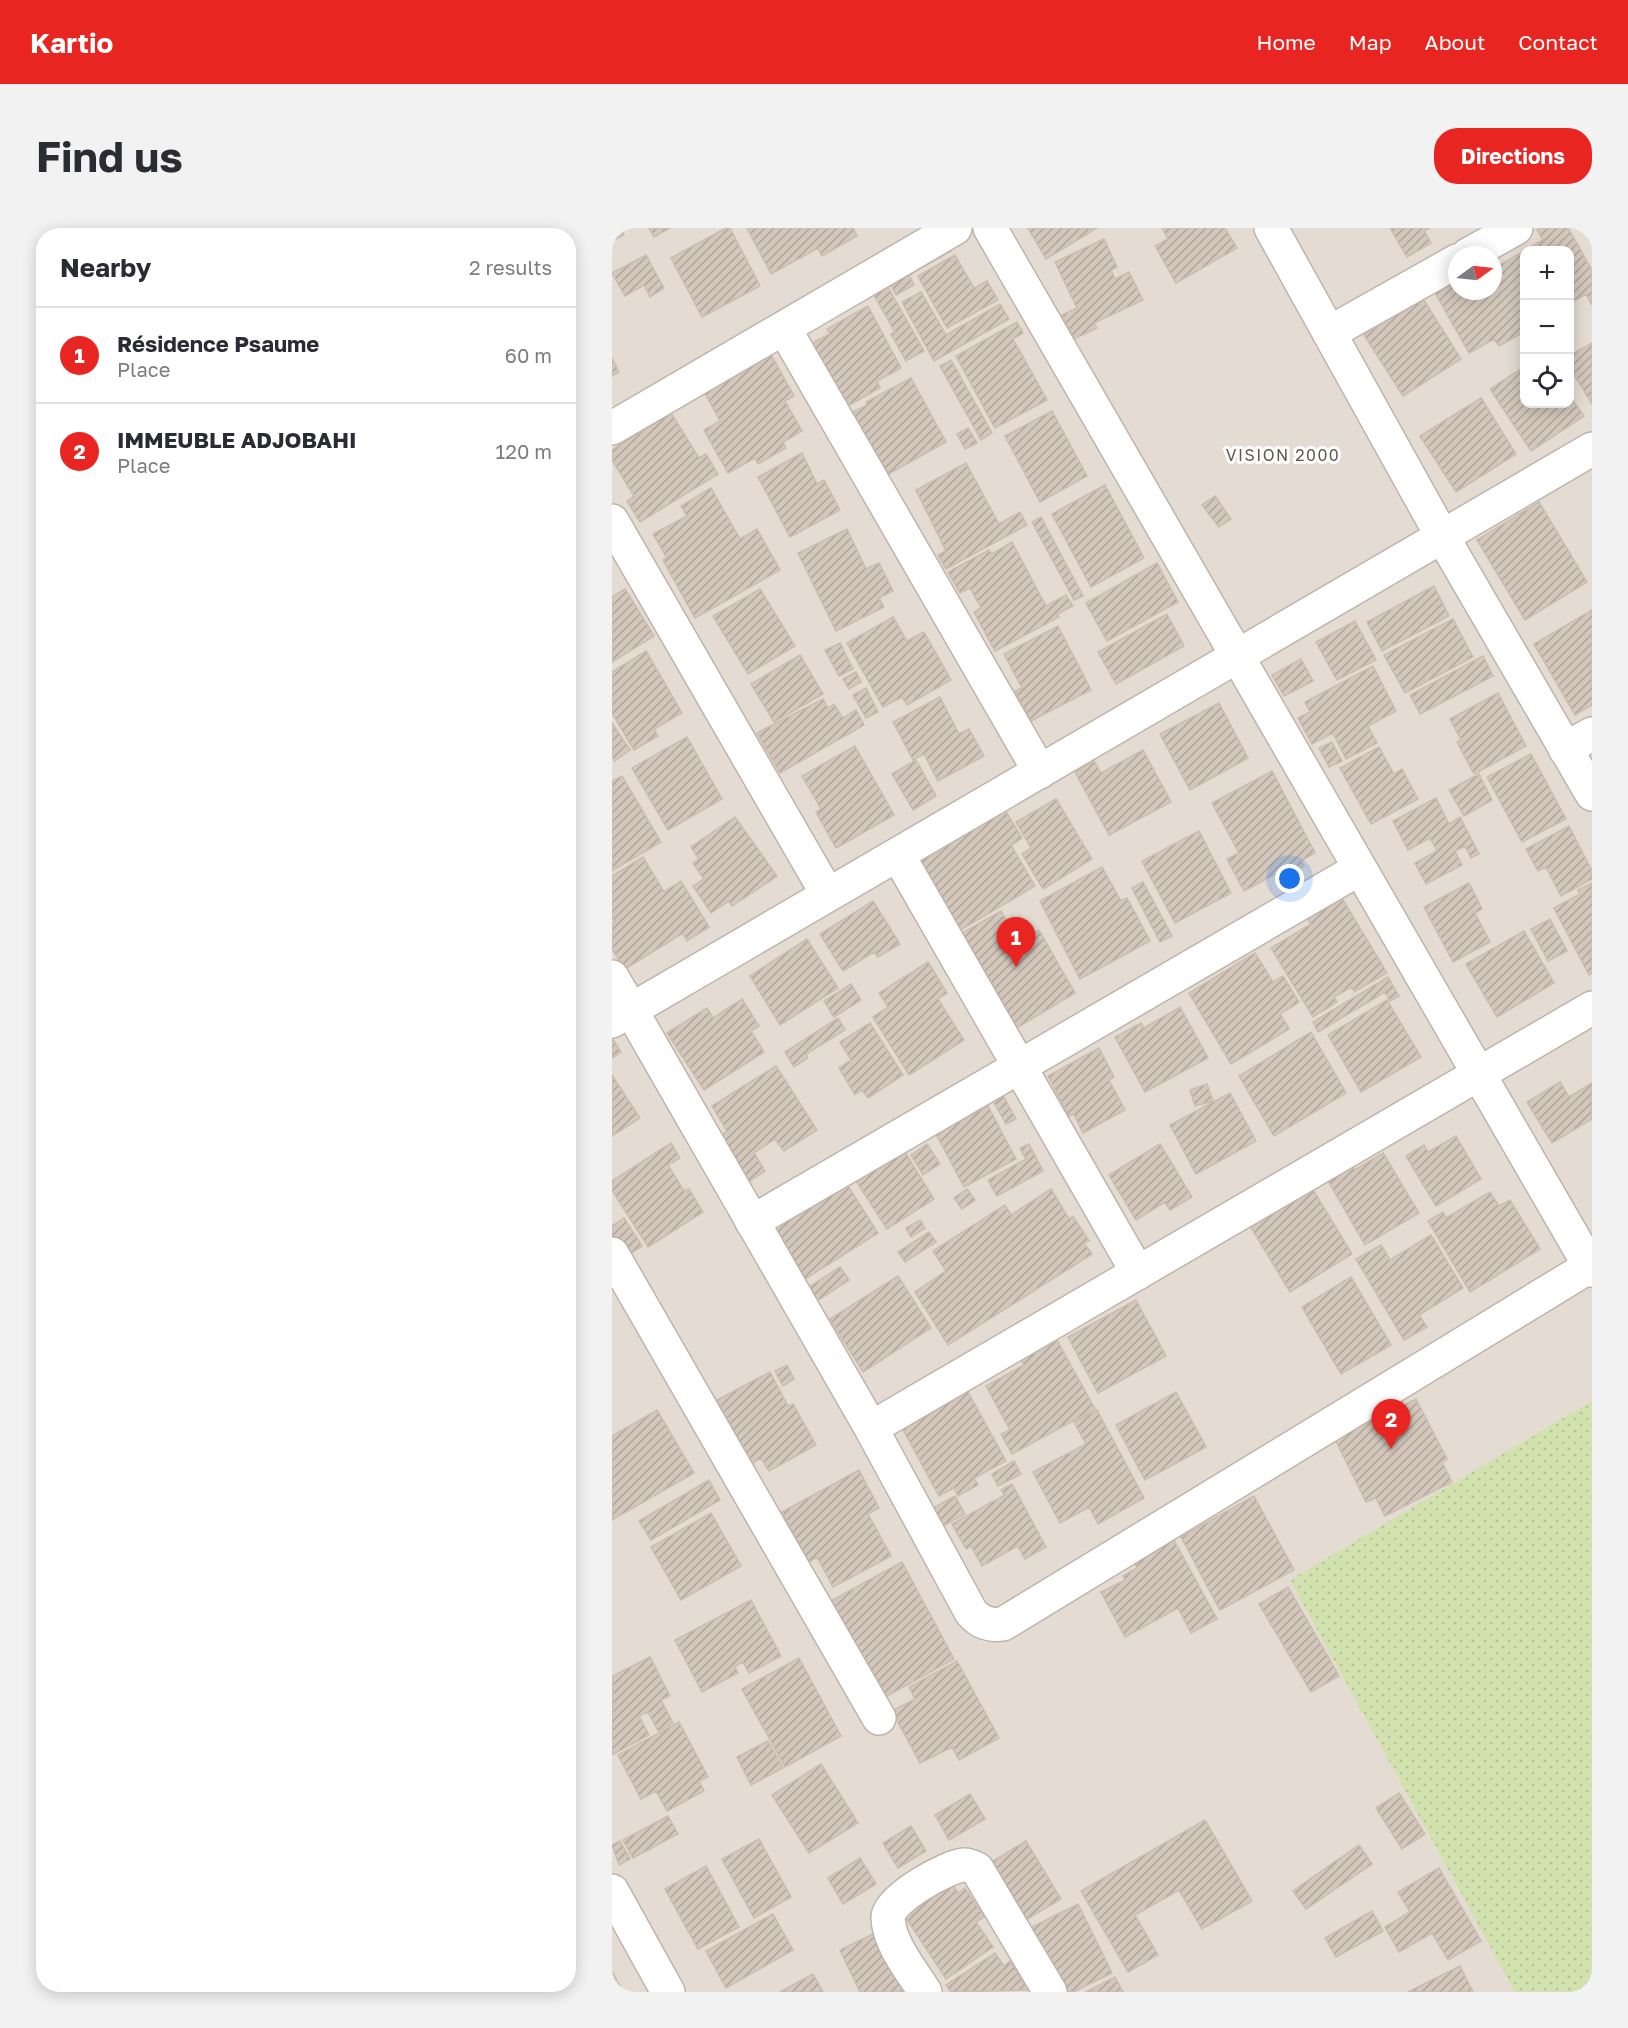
<!DOCTYPE html>
<meta charset="utf-8">
<style>
:root{--surface:#fff;--page:#f2f2f3;--text:#2b2b33;--muted:#7c7c81;--line:#e1e1e2;--accent:#e92522}
body{margin:0;font-family:"Golos Text",sans-serif;background:var(--page);color:var(--text)}
.controls{position:absolute;right:18px;top:18px;display:grid;overflow:hidden;border-radius:12px;box-shadow:0 3px 15px #0003}
.controls button{width:54px;height:54px;display:grid;place-items:center;padding:0;border:0;border-bottom:2px solid var(--line);background:var(--surface);color:var(--text);font:30px sans-serif}
.compass{position:absolute;left:836px;top:18px;width:54px;height:54px;border-radius:50%;background:var(--surface);box-shadow:0 3px 15px #0003;rotate:75deg}
.you{position:absolute;left:678px;top:651px;width:21px;height:21px;margin:-15px;border:4px solid #fff;border-radius:50%;background:#1a73e8;box-shadow:0 0 0 9px #1a73e833}
.badge{display:grid;place-items:center;width:39px;height:39px;border-radius:50%;background:var(--accent);color:#fff;font-size:20px;font-weight:700}
.pin{position:absolute;translate:-50% -50px;filter:drop-shadow(0 2px 3px #0008)}
.pin::after{content:'';position:absolute;top:32px;width:21px;height:18px;background:inherit;clip-path:polygon(0 0,100% 0,50% 100%)}
.list{margin:0;padding:0;list-style:none}
h2{display:flex;justify-content:space-between;align-items:center;height:78px;margin:0;padding:0 24px;font-size:26px}
h2 small{font-size:20px;font-weight:400;color:var(--muted)}
.list li{display:grid;grid-template-columns:39px 1fr auto;gap:18px;align-items:center;box-sizing:border-box;height:96px;padding:0 24px;border-top:2px solid var(--line)}
.list b{display:block;font-size:22px;white-space:nowrap}
.list p{margin:0;font-size:20px;white-space:nowrap;color:var(--muted)}
.list em{font-size:20px;font-style:normal;color:var(--muted)}
.icon{flex:none;width:33px;height:33px;fill:none;stroke:currentColor;stroke-width:2;stroke-linecap:round;stroke-linejoin:round}
.map{position:relative;flex:none;width:980px;height:1764px;overflow:hidden;border-radius:24px}
header{display:flex;align-items:center;gap:36px;box-sizing:border-box;height:84px;padding:0 30px;background:var(--accent);color:#fff}
header strong{font-size:28px}
nav{display:flex;gap:33px;margin-inline-start:auto;font-size:21px}
.intro{display:flex;align-items:center;justify-content:space-between;box-sizing:border-box;height:144px;padding:0 36px}
h1{margin:0;font-size:42px}
.button{padding:15px 27px;border-radius:24px;background:var(--accent);color:#fff;font-size:21px;font-weight:700}
main{display:flex;gap:36px;padding:0 36px}
aside{flex:1;background:var(--surface);border-radius:24px;box-shadow:0 3px 15px #0003}
.map>svg:first-child{display:block}
.residential{fill:#e4dcd2;fill-rule:evenodd}
.grass{fill:url(#grass-dots)}
.building{fill:url(#building-hatch);stroke:#cbbcae;stroke-width:1.5}
.lines{fill:none;stroke-linecap:round;stroke-linejoin:round}
.minor-casing{stroke:#beb4aa;stroke-width:36}
.minor{stroke:#fff;stroke-width:33}
.labels{text-anchor:middle;stroke-width:6;stroke-linejoin:round;paint-order:stroke}
.neighbourhood-label{font-size:16px;letter-spacing:1.5px;fill:#64574c;stroke:#fff}
</style>
<header>
<strong>Kartio</strong>
<nav><a>Home</a><a>Map</a><a>About</a><a>Contact</a></nav>
</header>
<div class="intro"><h1>Find us</h1><a class="button">Directions</a></div>
<main>
<aside>
<h2>Nearby<small>2 results</small></h2>
<ul class="list">
<li><span class="badge">1</span><div><b>Résidence Psaume</b><p>Place</p></div><em>60 m</em></li>
<li><span class="badge">2</span><div><b>IMMEUBLE ADJOBAHI</b><p>Place</p></div><em>120 m</em></li>
</ul>
</aside>
<div class="map">
<svg width="980" height="1764" viewBox="0 0 980 1764">
<defs>
<pattern id="grass-dots" width="8" height="8" patternUnits="userSpaceOnUse" patternTransform="scale(1.5)"><rect width="8" height="8" fill="#d2e2af"/><path d="M2 2h.1M6 6h.1" fill="none" stroke="#b6c397" stroke-width="1.8" stroke-linecap="round"/></pattern>
<pattern id="building-hatch" width="6" height="6" patternUnits="userSpaceOnUse" patternTransform="scale(1.5)"><rect width="6" height="6" fill="#d4c8bd"/><path d="M-1 1l2-2M0 6l6-6M5 7l2-2" fill="none" stroke="#aea49a"/></pattern>
</defs>
<rect width="100%" height="100%" fill="#f0ebe4"/>
<path class="residential" d="M0,0H980V1764H0ZM912,22H957V176H912ZM845,27H881V63H845Z"/>
<path class="grass" d="M980,1173V1764H903L678,1352Z"/>
<path class="building" d="M0,0H8L12,7L0,13Z
M37,0H58L42,9Z
M114,0H118L148,58L90,89L59,30Z
M135,0H241L245,8L210,28L206,20L159,46Z
M416,0H485L434,31Z
M550,0H613L625,20L564,55L543,18L556,11Z
M778,0H818L812,3L819,15L795,29Z
M929,0H956L980,42V77L974,66L957,76V22H913L931,12L925,2Z
M492,11L505,39L499,42L503,51L517,44L531,72L482,95L485,100L462,111L450,87L465,80L443,34Z
M333,12L339,23L297,47L302,57L284,67L275,50Z
M912,23V104L887,118L882,111L857,125L822,63L845,49V63H881V28L886,38Z
M34,27L52,60L38,69L32,57L13,68L0,45Z
M343,27L362,60L375,53L386,72L335,100L306,48Z
M273,54L312,123L294,133L279,106L283,104L259,62Z
M309,64L334,107L388,76L397,91L322,133L290,74Z
M810,69L849,131L791,168L752,107Z
M256,78L289,140L265,153L268,160L234,179L200,115L218,106L215,101Z
M405,94L411,105L401,111L435,172L383,200L344,128Z
M152,114L182,168L173,173L190,203L171,214L174,220L146,236L143,230L116,245L92,202L108,193L86,152Z
M980,115V176L957,138V128Z
M0,130L7,144L0,148Z
M339,132L380,205L369,212L328,138Z
M912,139V176H957V167L972,188L919,223L878,161Z
M299,150L334,214L273,248L239,185L255,177L254,174Z
M869,170L904,226L844,264L808,208Z
M440,183L475,248L428,274L393,208Z
M59,185L87,230L94,226L106,246L28,294L15,273L22,268L0,232V222Z
M356,200L365,215L353,221L345,206Z
M190,225L205,256L212,252L228,282L178,309L146,249Z
M354,235L387,296L408,284L415,297L334,341L326,327L334,323L304,262Z
M493,257L532,330L479,359L440,286Z
M99,260L128,311L145,301L168,342L83,390L51,332L55,330L41,306L75,288L69,278Z
M603,268L619,291L607,299L590,277Z
M927,274L975,354L913,392L865,312Z
M429,289L471,368L462,372L420,294Z
M235,301L254,341L267,335L281,363L267,370L272,379L224,403L186,325Z
M400,314L434,378L454,367L461,378L445,386L447,389L383,423L362,384L369,380L358,360L348,365L336,344L377,322L380,326Z
M545,335L566,374L495,413L474,375Z
M822,358L837,388L770,423L755,394Z
M13,361L42,408L0,434V369Z
M148,361L183,418L136,446L101,388Z
M980,382V477L963,487L922,416Z
M555,386L572,418L504,456L486,424Z
M281,389L295,413L312,404L339,452L295,477L290,469L271,479L235,415Z
M841,391L861,429L793,465L772,427Z
M743,393L764,432L725,452L704,414Z
M446,398L479,462L419,493L403,463L410,460L392,426Z
M228,415L241,441L227,448L213,422Z
M34,423L70,485L42,501L46,508L22,522L0,485V444Z
M188,427L211,466L162,494L139,456Z
M871,428L881,448L808,486L798,467Z
M689,431L701,453L672,468L660,447Z
M761,438L784,483L756,498L765,515L734,531L721,505L700,516L686,490L698,484L693,474Z
M244,444L249,454L237,461L231,451Z
M254,460L266,484L254,490L241,467Z
M886,465L914,518L862,546L845,514L849,512L838,491Z
M328,469L347,506L357,501L372,528L326,553L312,526L301,532L281,494Z
M211,471L216,480L222,476L231,490L244,482L252,497L168,545L145,505Z
M607,475L636,530L578,562L548,506Z
M0,495L18,522L3,533L0,529Z
M75,509L110,571L56,602L20,540Z
M720,514L730,533L717,539L707,520Z
M243,518L282,587L224,620L204,584L209,581L190,548Z
M767,519L782,546L790,541L806,571L759,596L728,540Z
M531,522L559,574L497,607L463,544L482,533L489,545Z
M919,526L954,591L910,614L875,549Z
M304,532L324,568L301,582L280,546Z
M660,543L703,625L689,633L692,638L674,648L671,642L632,663L615,631L627,625L600,575Z
M867,546L880,572L852,588L837,562Z
M10,548L49,614L0,643V553Z
M824,570L837,596L848,589L867,626L859,630L853,618L843,623L850,637L814,656L803,635L825,623L818,610L796,622L781,593Z
M444,571L480,631L431,661L410,626L419,620L404,594Z
M393,582L410,610L399,617L423,658L340,707L299,638Z
M123,589L165,648L120,678L117,673L99,685L81,658L92,651L81,635L87,631L79,619Z
M957,598L980,643V651L949,668L934,639L926,643L914,621Z
M587,603L619,665L563,695L530,633Z
M31,629L52,664L69,653L97,699L75,713L71,705L13,741L0,721V695L3,694L0,690V648Z
M490,639L509,673L515,670L538,713L468,751L428,673Z
M531,654L560,708L548,714L520,660Z
M857,655L870,681L863,685L878,714L841,734L812,679Z
M980,655V745L977,747L942,680L968,666L966,662Z
M728,667L775,745L742,764L740,759L722,769L725,774L701,789L659,720L699,696L694,688Z
M261,673L288,716L266,729L262,724L231,743L208,706Z
M389,683L407,714L427,702L463,765L398,804L343,709Z
M938,691L955,723L936,733L919,701Z
M912,703L942,755L885,789L854,736Z
M195,711L226,760L168,797L138,748Z
M643,725L661,754L671,748L687,774L668,786L677,801L619,836L577,765Z
M316,734L335,765L326,771L352,812L297,847L261,789L276,779L267,765Z
M776,749L787,768L778,773L773,764L706,804L701,794Z
M239,756L249,772L222,789L212,773Z
M130,771L147,798L139,803L152,824L92,862L55,805L95,780L101,790Z
M775,772L809,829L749,864L716,807Z
M568,779L596,830L533,864L503,809L529,795L532,800Z
M226,790L233,802L194,826L196,830L182,839L173,824Z
M258,795L291,847L256,870L250,862L243,867L227,840L239,832L228,814Z
M699,804L734,865L662,908L627,848Z
M0,810L9,824L0,830Z
M487,820L502,849L497,852L513,882L471,905L462,886L457,888L436,848Z
M164,838L205,902L172,923L163,911L142,925L153,943L135,955L106,909L115,903L100,878Z
M0,847L28,890L0,908Z
M948,854L957,869L980,855V891L940,915L915,874Z
M595,856L601,873L583,878L578,862Z
M388,862L404,891L394,896L378,867Z
M618,865L644,913L584,946L558,897Z
M376,878L404,931L352,959L324,906Z
M844,908L869,951L824,978L794,928L812,917L816,924Z
M59,915L68,930L56,937L72,963L77,961L91,984L36,1019L0,962V953Z
M315,916L328,936L311,947L299,927Z
M417,916L431,943L385,968L376,952L414,931L408,920Z
M548,916L580,969L558,982L553,974L524,992L497,947Z
M291,921L322,971L275,1001L237,942Z
M771,925L807,985L753,1017L711,944L735,930L743,942Z
M229,947L266,1005L193,1051L157,994Z
M700,960L740,1026L678,1064L638,998Z
M355,961L363,972L350,981L342,970Z
M439,961L457,991L461,988L477,1013L472,1015L480,1026L336,1117L303,1064L334,1043L321,1023L393,977L399,987Z
M878,964L887,978L898,972L928,1021L858,1064L816,993L831,984L834,990Z
M12,990L30,1018L13,1029L0,1008V998Z
M308,992L313,1000L299,1009L294,1000Z
M317,1004L324,1014L293,1034L286,1024Z
M819,1007L851,1060L807,1087L815,1099L792,1112L744,1031L769,1017L778,1032Z
M228,1039L237,1052L205,1073L197,1059Z
M286,1048L319,1100L251,1144L218,1091Z
M739,1049L779,1117L729,1146L690,1079Z
M524,1072L554,1128L486,1165L456,1109Z
M445,1112L483,1181L400,1226L389,1206L398,1202L374,1158L412,1137L409,1132Z
M175,1137L182,1151L171,1158L163,1143Z
M158,1144L176,1178L181,1176L204,1217L157,1243L149,1230L133,1239L120,1215L127,1212L105,1172Z
M350,1153L394,1233L362,1250L366,1257L346,1268L342,1260L327,1268L289,1198Z
M564,1164L594,1219L533,1252L504,1197Z
M804,1171L835,1231L830,1234L840,1254L773,1288L764,1270L754,1274L723,1211Z
M45,1182L82,1245L0,1292V1208Z
M485,1182L532,1270L486,1296L477,1279L448,1295L421,1244L474,1216L462,1194Z
M402,1233L409,1246L386,1258L380,1246Z
M247,1242L267,1280L256,1286L279,1328L221,1359L205,1329L197,1334L170,1284Z
M97,1252L108,1272L39,1312L27,1293Z
M400,1256L434,1319L413,1331L406,1318L370,1338L359,1318L354,1321L340,1296L393,1267L389,1262Z
M343,1268L353,1286L331,1298L321,1280Z
M642,1268L682,1342L608,1382L569,1309Z
M99,1285L129,1338L69,1372L39,1319Z
M557,1303L605,1391L579,1405L566,1380L513,1409L489,1364L513,1352L511,1348L525,1340L517,1325Z
M290,1334L342,1431L266,1473L213,1376Z
M676,1359L727,1448L699,1464L647,1376Z
M139,1372L169,1428L137,1445L131,1434L123,1438L126,1445L90,1464L63,1412Z
M38,1429L58,1468L49,1472L61,1495L46,1503L36,1484L27,1488L37,1507L0,1527L1,1448Z
M187,1430L229,1508L173,1539L130,1461Z
M345,1433L387,1510L347,1532L340,1519L308,1535L280,1483L303,1471L297,1459Z
M67,1494L96,1549L87,1553L92,1563L55,1583L44,1563L29,1571L6,1527Z
M156,1513L171,1540L139,1557L125,1529Z
M209,1536L246,1595L197,1625L160,1567Z
M787,1565L813,1606L790,1621L764,1580Z
M358,1566L373,1591L337,1612L323,1587Z
M56,1588L66,1606L21,1630L11,1612Z
M593,1592L640,1673L590,1701L567,1662L523,1687L546,1727L516,1744L469,1663Z
M299,1598L314,1623L286,1640L271,1615Z
M147,1611L179,1669L142,1690L110,1631Z
M8,1613L18,1631L7,1637L0,1617Z
M414,1613L449,1671L412,1693L378,1635Z
M747,1617L760,1636L694,1681L681,1663Z
M248,1630L264,1656L231,1676L216,1650Z
M94,1638L127,1699L86,1721L53,1661Z
M827,1640L869,1713L836,1732L820,1705L787,1724L773,1699L798,1684L786,1664Z
M337,1651L346,1665L353,1660L372,1689L364,1694L381,1719L334,1751L290,1684Z
M466,1676L500,1745L461,1764H442L412,1703Z
M760,1683L771,1703L724,1729L713,1710Z
M161,1686L181,1722L114,1760L94,1723Z
M267,1703L296,1764H248L228,1722Z
M383,1725L392,1738L398,1733L417,1762L339,1764L334,1757Z
M848,1738L861,1764H796Z
M1,1745L11,1764H0Z
M201,1746L211,1764H168Z
M503,1749L511,1764H474Z"/>
<g class="lines">
<defs>
<path id="minor" d="M378,0L980,1042
M659,0L830,308L980,566
M856,27L904,0
M172,100L428,544
M717,105L845,33
M0,200L343,0
M0,293L216,667
M953,521L980,506
M286,627L526,1045
M0,749L259,1200L359,1384C367,1394 378,1398 391,1396L980,1037
M0,793L980,221
M140,994L747,641
M0,1026L267,1490
M259,1200L980,780
M0,1663L56,1764
M313,1764C300,1743 277,1716 276,1690C275,1672 335,1638 352,1637C357,1637 361,1639 365,1641L438,1764"/>
</defs>
<use href="#minor" class="minor-casing"/>
<use href="#minor" class="minor"/>
</g>
<g class="labels">
<g class="neighbourhood-label">
<text x="671" y="233">VISION 2000</text>
</g>
</g>
</svg>
<div class="controls">
<button>+</button>
<button>−</button>
<button><svg class="icon" aria-label="locate" viewBox="0 0 24 24"><circle cx="12" cy="12" r="6"/><path d="M12 2v4M12 18v4M2 12h4M18 12h4"/></svg></button>
</div>
<svg class="compass" viewBox="-18 -18 36 36"><path d="M0-13l5 13h-10z" fill="#e53935"/><path d="M0 13l5-13h-10z" fill="#7c7c81"/></svg>
<div class="you"></div>
<div class="pin badge" style="left:404px;top:739px">1</div>
<div class="pin badge" style="left:779px;top:1221px">2</div>
</div>
</main>
